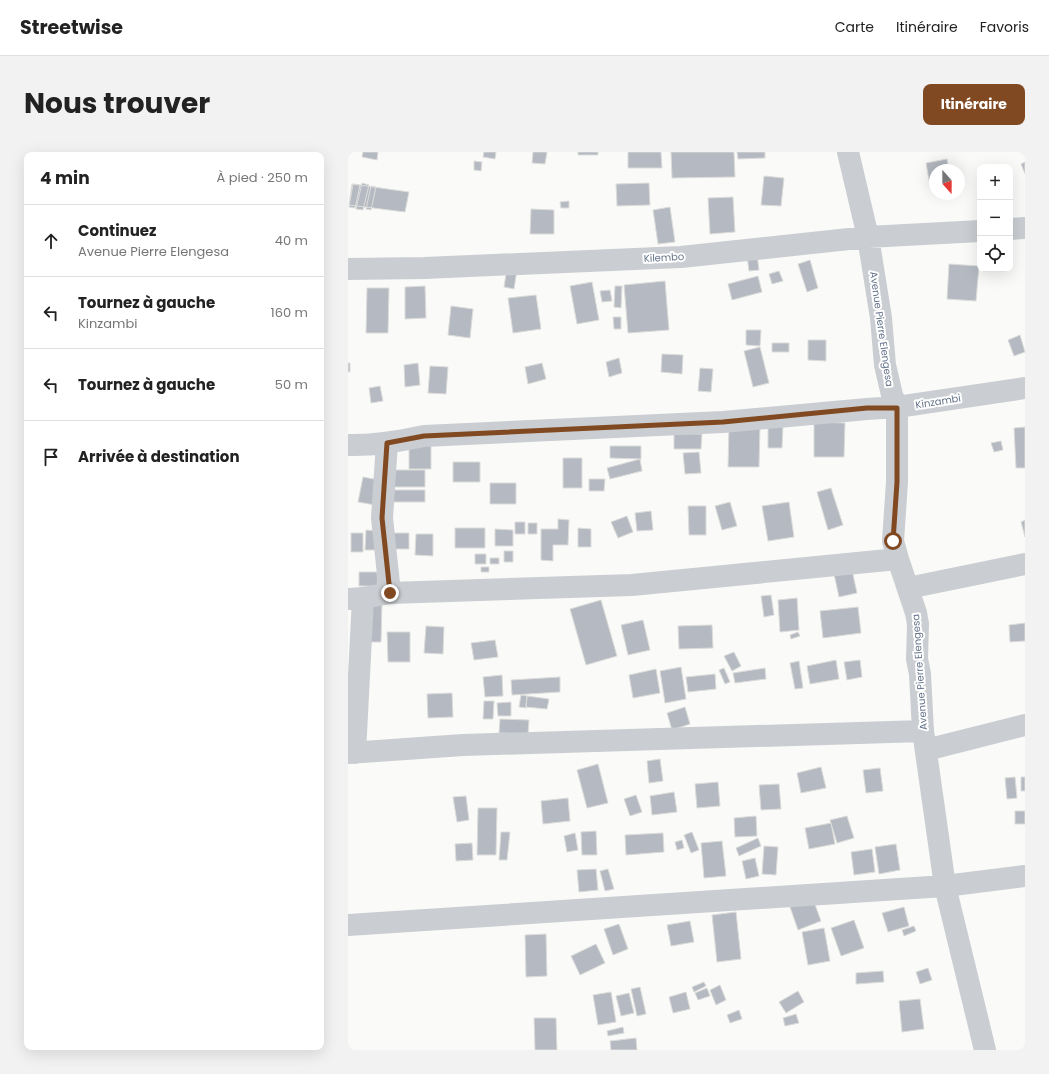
<!DOCTYPE html>
<html lang="fr">
<meta charset="utf-8">
<style>
:root{--surface:#fff;--page:#f2f2f2;--text:#222;--muted:#767676;--line:#e0e0e0;--accent:#804921}
body{margin:0;font-family:Poppins,sans-serif;background:var(--page);color:var(--text)}
.controls{position:absolute;right:12px;top:12px;display:grid;overflow:hidden;border-radius:8px;box-shadow:0 4px 16px #0002}
.controls button{width:36px;height:36px;display:grid;place-items:center;padding:0;border:0;border-bottom:1px solid var(--line);background:var(--surface);color:var(--text);font:20px sans-serif}
.compass{position:absolute;left:581px;top:12px;width:36px;height:36px;border-radius:50%;background:var(--surface);box-shadow:0 4px 16px #0002;rotate:159deg}
.stop{position:absolute;width:12px;height:12px;margin:-9px;border:3px solid #804921;border-radius:50%;background:#fff}
.stop.end{background:#804921;border-color:#fff;box-shadow:0 1px 4px #0008}
.list{margin:0;padding:0;list-style:none}
h2{display:flex;justify-content:space-between;align-items:center;height:52px;margin:0;padding:0 16px;font-size:17px}
h2 small{font-size:13px;font-weight:400;color:var(--muted)}
.list li{display:grid;grid-template-columns:26px 1fr auto;gap:12px;align-items:center;box-sizing:border-box;height:72px;padding:0 16px;border-top:1px solid var(--line)}
.list b{display:block;font-size:15px;white-space:nowrap}
.list p{margin:0;font-size:13px;white-space:nowrap;color:var(--muted)}
.list em{font-size:13px;font-style:normal;color:var(--muted)}
.icon{flex:none;width:22px;height:22px;fill:none;stroke:currentColor;stroke-width:2;stroke-linecap:round;stroke-linejoin:round}
.map{position:relative;flex:none;width:677px;height:898px;overflow:hidden;border-radius:8px}
header{display:flex;align-items:center;gap:24px;box-sizing:border-box;height:56px;padding:0 20px;background:var(--surface);border-bottom:1px solid var(--line)}
header strong{font-size:19px}
nav{display:flex;gap:22px;margin-inline-start:auto;font-size:14px}
.intro{display:flex;align-items:center;justify-content:space-between;box-sizing:border-box;height:96px;padding:0 24px}
h1{margin:0;font-size:28px}
.button{padding:10px 18px;border-radius:8px;background:var(--accent);color:#fff;font-size:14px;font-weight:700}
main{display:flex;gap:24px;padding:0 24px}
aside{flex:1;background:var(--surface);border-radius:8px;box-shadow:0 4px 16px #0002}
.map>svg:first-child{display:block}
.building{fill:#b5bac2;stroke:#dcdcda}
.lines{fill:none;stroke-linecap:round;stroke-linejoin:round}
.minor{stroke:#cacdd1;stroke-width:22}
.route{stroke:#804921;stroke-width:5}
.labels{text-anchor:middle;stroke-width:4;stroke-linejoin:round;paint-order:stroke}
.street-label{font-size:10px;fill:#66748b;stroke:#fff}
</style>
<header>
<strong>Streetwise</strong>
<nav><a>Carte</a><a>Itinéraire</a><a>Favoris</a></nav>
</header>
<div class="intro"><h1>Nous trouver</h1><a class="button">Itinéraire</a></div>
<main>
<aside>
<h2>4 min<small>À pied · 250 m</small></h2>
<ul class="list">
<li><svg class="icon" aria-label="ahead" viewBox="0 0 24 24"><path d="M12 20V5M6 11l6-6 6 6"/></svg><div><b>Continuez</b><p>Avenue Pierre Elengesa</p></div><em>40 m</em></li>
<li><svg class="icon" aria-label="left" viewBox="0 0 24 24"><path d="M17 20v-9H6M10 6l-5 5 5 5"/></svg><div><b>Tournez à gauche</b><p>Kinzambi</p></div><em>160 m</em></li>
<li><svg class="icon" aria-label="left" viewBox="0 0 24 24"><path d="M17 20v-9H6M10 6l-5 5 5 5"/></svg><div><b>Tournez à gauche</b></div><em>50 m</em></li>
<li><svg class="icon" aria-label="arrive" viewBox="0 0 24 24"><path d="M6 21V4h12l-3 4 3 4H6"/></svg><div><b>Arrivée à destination</b></div></li>
</ul>
</aside>
<div class="map">
<svg width="677" height="898" viewBox="0 0 677 898">
<rect width="100%" height="100%" fill="#fafaf8"/>
<path class="building" d="M15,0H30L29,8L14,5Z
M136,0H148L147,7L135,5Z
M185,0H199L197,12L184,11Z
M230,0H250V3H230Z
M280,0H313L314,16H280Z
M323,0H386L387,25L324,26Z
M389,0H417V6L390,7Z
M599,7L601,18H587V27L581,28L578,11Z
M126,9L134,10L133,19L126,18Z
M677,10V22L673,12Z
M416,24L436,26L433,54L413,53Z
M14,31L21,33L15,58L8,57Z
M301,31L302,53L269,54L268,32Z
M4,32L61,40L57,60L1,53Z
M5,32L12,33L7,56L1,55Z
M23,34L28,35L23,58L18,57Z
M385,45L387,80L362,82L360,46Z
M221,49V56H213L212,50Z
M322,55L327,90L310,92L305,58Z
M183,57L206,58V82H182Z
M409,102L411,118L401,119L399,104Z
M462,108L470,136L459,140L450,112Z
M601,112L631,114L628,149L599,147Z
M159,116L169,118L166,137L156,135Z
M431,119L435,129L424,132L421,122Z
M410,124L414,140L384,148L380,132Z
M317,129L321,178L280,181L276,133Z
M244,130L251,168L229,172L222,134Z
M77,134L78,166L57,167V135Z
M267,134H274L273,156L266,155Z
M19,136H41L40,181H18Z
M262,138L264,149L254,150L252,139Z
M188,143L193,177L165,181L160,146Z
M103,154L125,157L122,186L100,183Z
M265,165H273V177H266Z
M398,178H413L412,194L398,193Z
M672,183L677,200L666,204L660,188Z
M460,188H478V209L460,208Z
M424,191H441V200H424Z
M412,195L421,231L405,235L396,199Z
M314,202L335,203L334,222L313,220Z
M271,206L274,221L261,225L258,210Z
M0,211H2V220H0Z
M70,211L72,233L57,235L56,213Z
M194,211L198,227L180,232L177,215Z
M82,214L100,215L98,242L80,241Z
M352,216L365,217L363,240L350,239Z
M32,234L35,249L23,251L21,236Z
M466,270L497,271L496,305H466Z
M381,273L412,274L411,315H380Z
M435,274L434,296H420V275Z
M677,275V316H668L666,276Z
M326,282H354L353,297H326Z
M653,289L655,298L646,300L643,291Z
M61,291H83V317H61Z
M262,294H293V307L262,306Z
M351,300L353,321L337,322L335,301Z
M215,306H234V336H215Z
M292,307L294,319L262,327L259,316Z
M105,310H132V330H105Z
M44,318H77V335H44Z
M15,325L31,328L27,353L10,350Z
M241,327H257L256,339H241Z
M142,331H168V352H142Z
M483,336L495,373L480,378L469,340Z
M40,338H77V350H40Z
M382,350L389,374L374,378L367,354Z
M441,350L446,385L420,389L414,354Z
M340,354H358V383H341Z
M303,359L305,378L289,379L287,361Z
M279,364L285,380L270,386L263,370Z
M210,367L221,368L220,393H205V409L193,408V377H210Z
M677,368V385L673,370Z
M167,370H177V382H167Z
M180,371H189V382H180Z
M107,376H137V396H107Z
M230,376L243,377V395H230Z
M147,377L165,378V394H147Z
M18,378L31,379L30,398H17Z
M3,381H15V400H3Z
M46,381H61V397H45Z
M68,382H85V404L67,403Z
M156,399H165V410H156Z
M127,402H138V412H127Z
M142,406H151V412H142Z
M133,415H141V420H133Z
M504,418L509,441L491,445L486,422Z
M11,420H29L30,434H11Z
M423,443L426,463L416,465L413,444Z
M449,446L451,478L432,480L430,448Z
M253,448L269,504L238,513L222,457Z
M14,451H34L33,490H14Z
M510,455L513,481L475,486L472,459Z
M295,468L302,498L280,503L273,473Z
M677,471V489L662,490L661,473Z
M364,473L365,496L331,497L330,474Z
M78,474L96,475L95,502L76,501Z
M39,480H62V510H40Z
M450,480L452,484L443,487L442,483Z
M147,488L150,505L126,508L123,491Z
M386,500L393,514L384,519L376,504Z
M488,508L491,527L462,532L459,514Z
M512,508L514,525L499,528L496,510Z
M451,509L455,536L447,537L442,511Z
M333,515L338,547L317,551L312,519Z
M376,516L382,530L377,532L371,518Z
M417,516L418,527L387,531L385,521Z
M308,517L312,541L285,546L281,523Z
M367,522L368,537L340,540L338,525Z
M154,523L155,544L137,545L135,525Z
M212,525V540L164,543L163,528Z
M104,541L105,565L80,566L79,542Z
M173,543L179,544L178,556L171,555Z
M179,544L201,547L199,557L178,555Z
M136,549H146L145,567H135Z
M163,550V564H150L149,551Z
M337,555L342,572L324,578L319,561Z
M152,567L181,568L180,582L151,581Z
M312,607L315,629L301,631L299,609Z
M250,612L260,651L239,656L229,618Z
M473,615L478,636L453,641L449,621Z
M532,616L535,639L518,641L515,618Z
M667,625L669,646L659,647L657,626Z
M673,625H677V639H673Z
M370,630L372,654L349,656L347,632Z
M431,632L433,657L413,658L411,633Z
M326,640L329,660L304,663L302,644Z
M288,643L294,660L282,664L276,647Z
M118,644L121,668L109,670L105,645Z
M220,646L222,669L195,672L193,649Z
M130,656H149L148,703H129Z
M667,659H677V672H667Z
M408,664L409,684L387,685L386,666Z
M499,664L506,686L489,691L482,668Z
M483,671L487,692L461,697L457,676Z
M248,679L249,703H234L233,680Z
M153,680H162L159,708H151Z
M344,680L351,698L343,701L336,683Z
M227,681L230,698L219,700L216,684Z
M315,681L316,700L278,703L277,683Z
M410,686L413,694L391,704L388,696Z
M334,688L336,696L329,698L327,690Z
M374,689L378,724L356,726L353,691Z
M124,691L125,708L108,709L107,692Z
M548,692L552,718L531,722L527,695Z
M416,694L430,695L428,723L414,722Z
M524,697L527,720L506,723L503,700Z
M407,706L411,724L398,727L394,709Z
M248,717L250,738L231,740L229,718Z
M260,717L266,737L257,739L252,719Z
M465,747L473,769L450,778L442,755Z
M556,755L561,774L540,780L534,761Z
M388,760L393,807L369,810L364,763Z
M506,768L516,796L493,804L483,776Z
M342,769L346,790L323,794L319,773Z
M271,772L280,797L265,803L256,777Z
M566,774L568,779L556,784L554,778Z
M476,776L482,809L460,813L454,780Z
M198,782L199,824L178,825L177,783Z
M248,792L257,811L232,823L223,804Z
M580,816L584,828L572,832L568,820Z
M535,819L536,830L508,832V821Z
M356,830L358,834L346,840L344,835Z
M372,833L378,848L368,853L362,838Z
M292,835L298,862L289,864L283,837Z
M359,836L362,844L350,848L347,841Z
M450,839L456,850L438,861L431,850Z
M263,840L268,870L250,873L245,843Z
M338,840L342,857L325,861L321,845Z
M281,841L286,861L273,864L268,844Z
M572,847L576,877L554,880L551,849Z
M391,858L394,867L382,871L379,863Z
M448,862L451,871L437,874L435,866Z
M186,866H208L209,898H187Z
M275,875L276,881L260,884L259,879Z
M288,886L289,898H263L262,889Z"/>
<g class="lines">
<path class="minor" d="M500,0L520,85L533,166L537,213L544,243L549,255V330L545,389L550,407L568,461L570,472L569,507L572,522L575,579L597,734L637,898
M662,77L677,76
M0,117L76,116L333,105L520,85L632,79
M39,291L34,366L42,441
M0,293C26,294 51,289 76,284L375,270L519,257L549,255L677,236
M560,436L677,412
M0,447L15,446L42,441L284,433L550,407
M578,598L677,573
M0,601L115,593L575,579
M7,601L15,446
M0,773L597,734L677,724"/>
</g>
<g class="lines">
<path class="route" d="M42,441L34,366L39,291L76,284L375,270L519,256H549V330L545,389"/>
</g>
<g class="labels">
<g class="street-label">
<text transform="translate(316 105) rotate(-3)" y="4">Kilembo</text>
<text transform="translate(534 177) rotate(82)" y="4">Avenue Pierre Elengesa</text>
<text transform="translate(590 249) rotate(-9)" y="4">Kinzambi</text>
<text transform="translate(571 520) rotate(-94)" y="4">Avenue Pierre Elengesa</text>
</g>
</g>
</svg>
<div class="controls">
<button>+</button>
<button>−</button>
<button><svg class="icon" aria-label="locate" viewBox="0 0 24 24"><circle cx="12" cy="12" r="6"/><path d="M12 2v4M12 18v4M2 12h4M18 12h4"/></svg></button>
</div>
<svg class="compass" viewBox="-18 -18 36 36"><path d="M0-13l5 13h-10z" fill="#e53935"/><path d="M0 13l5-13h-10z" fill="#767676"/></svg>
<div class="stop" style="left:545px;top:389px"></div>
<div class="stop end" style="left:42px;top:441px"></div>
</div>
</main>
